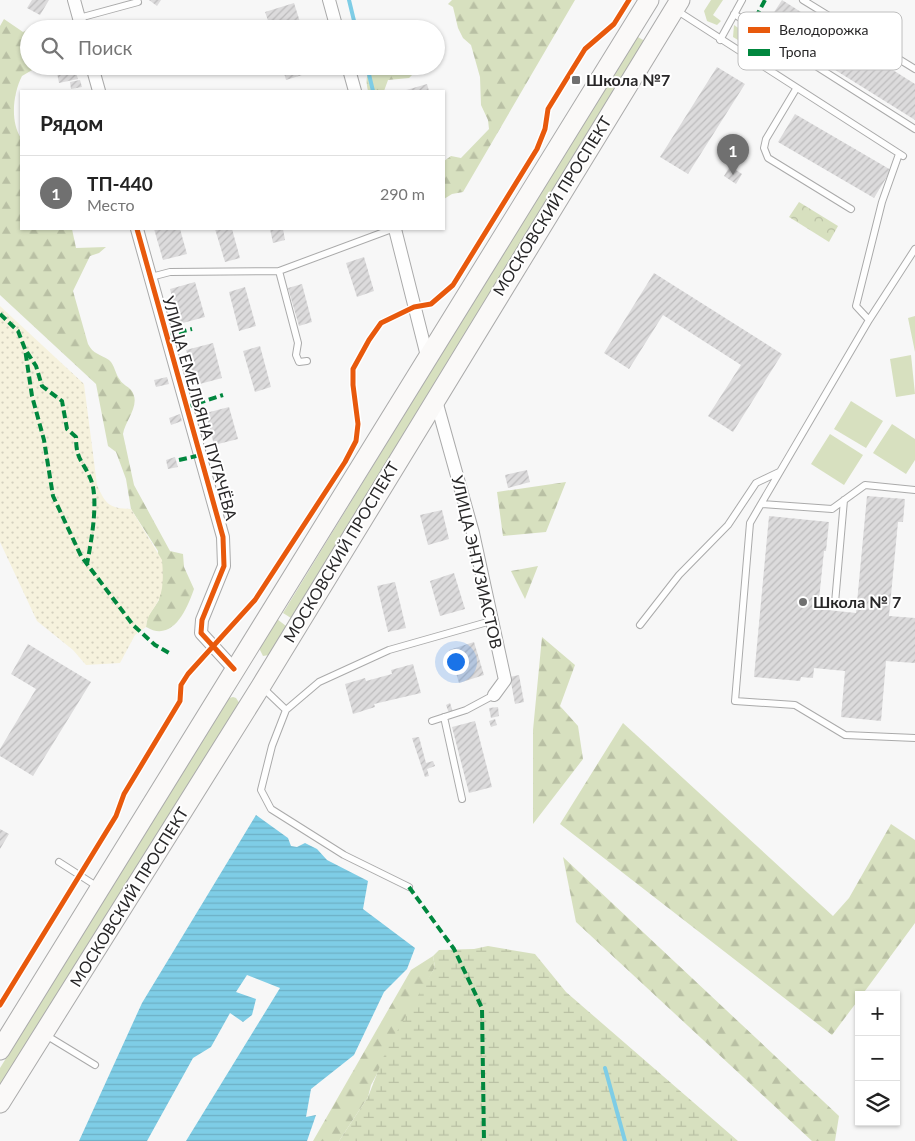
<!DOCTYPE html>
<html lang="ru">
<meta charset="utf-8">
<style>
:root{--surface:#fff;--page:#f2f2f2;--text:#222;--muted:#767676;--line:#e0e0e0;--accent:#707070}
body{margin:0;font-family:Lato,sans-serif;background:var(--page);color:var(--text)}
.controls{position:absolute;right:15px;bottom:15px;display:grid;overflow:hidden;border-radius:0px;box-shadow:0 1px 4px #0004}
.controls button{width:45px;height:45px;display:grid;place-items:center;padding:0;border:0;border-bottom:1px solid var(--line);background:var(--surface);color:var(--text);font:25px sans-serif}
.you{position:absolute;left:455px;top:661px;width:18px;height:18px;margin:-12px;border:4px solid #fff;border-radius:50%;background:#1a73e8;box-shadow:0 0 0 8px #1a73e833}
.badge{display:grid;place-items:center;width:32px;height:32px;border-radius:50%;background:var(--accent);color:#fff;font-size:16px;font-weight:700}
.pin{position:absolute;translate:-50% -41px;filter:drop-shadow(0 1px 2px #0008)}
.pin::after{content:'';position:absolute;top:26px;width:18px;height:15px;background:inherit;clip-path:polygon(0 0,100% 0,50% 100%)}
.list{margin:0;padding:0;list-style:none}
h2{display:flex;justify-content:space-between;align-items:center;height:65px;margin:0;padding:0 20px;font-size:21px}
h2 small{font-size:16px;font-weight:400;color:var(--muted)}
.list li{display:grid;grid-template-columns:32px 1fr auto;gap:15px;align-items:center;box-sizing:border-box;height:75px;padding:0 20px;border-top:1px solid var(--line)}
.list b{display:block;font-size:19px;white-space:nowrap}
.list p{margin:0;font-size:16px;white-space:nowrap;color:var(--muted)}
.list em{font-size:16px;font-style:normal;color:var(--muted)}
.icon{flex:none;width:28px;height:28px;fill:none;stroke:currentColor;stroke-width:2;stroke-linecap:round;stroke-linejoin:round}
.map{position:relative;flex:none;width:915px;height:1141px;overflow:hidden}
.search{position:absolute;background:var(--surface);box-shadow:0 1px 4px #0004;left:20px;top:20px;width:425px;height:55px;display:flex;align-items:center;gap:12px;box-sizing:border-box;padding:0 18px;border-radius:28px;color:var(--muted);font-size:19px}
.panel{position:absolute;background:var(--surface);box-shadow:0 1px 4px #0004;left:20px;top:90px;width:425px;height:140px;border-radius:0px}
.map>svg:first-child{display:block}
.grass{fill:#d7e0bf}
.forest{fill:url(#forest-firs)}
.wetland{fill:url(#wetland-marsh)}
.sand{fill:url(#sand-dots)}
.park{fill:url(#park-crowns)}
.water{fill:url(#water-rules)}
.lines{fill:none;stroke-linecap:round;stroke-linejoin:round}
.stream{stroke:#7ecde6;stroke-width:4}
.building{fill:url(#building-hatch)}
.service-casing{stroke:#aaa;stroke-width:8}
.minor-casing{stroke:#aaa;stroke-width:14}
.secondary-casing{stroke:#aaa;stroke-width:21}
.service{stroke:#fefefe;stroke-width:6}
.minor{stroke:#fefefe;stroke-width:12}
.secondary{stroke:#faf9f8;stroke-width:19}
.quiet{stroke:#00873e;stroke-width:4;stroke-dasharray:8 4;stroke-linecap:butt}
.cycleway-casing{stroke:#fff;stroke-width:8}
.cycleway{stroke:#e8590c;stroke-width:5}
.poi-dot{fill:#707070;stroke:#fff;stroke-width:2}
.labels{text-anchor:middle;stroke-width:4;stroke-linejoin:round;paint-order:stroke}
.poi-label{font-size:16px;font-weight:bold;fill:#282728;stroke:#fff;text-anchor:start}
.street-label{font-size:16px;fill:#282728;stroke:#fff}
.key{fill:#fff;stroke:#bebebe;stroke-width:1}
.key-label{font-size:14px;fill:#282728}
</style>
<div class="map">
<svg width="915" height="1141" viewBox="0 0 915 1141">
<defs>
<pattern id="forest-firs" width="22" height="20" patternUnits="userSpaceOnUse" patternTransform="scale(1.25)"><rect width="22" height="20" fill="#d7e0bf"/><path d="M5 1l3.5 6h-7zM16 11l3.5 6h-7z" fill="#b9c0a4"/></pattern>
<pattern id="wetland-marsh" width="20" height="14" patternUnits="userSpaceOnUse" patternTransform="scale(1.25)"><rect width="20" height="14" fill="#d7e0bf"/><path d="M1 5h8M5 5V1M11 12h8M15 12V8" fill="none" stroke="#b9c0a4"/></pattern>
<pattern id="sand-dots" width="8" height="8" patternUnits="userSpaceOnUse" patternTransform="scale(1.25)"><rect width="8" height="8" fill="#f6f2dd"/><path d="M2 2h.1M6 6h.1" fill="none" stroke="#d3d0be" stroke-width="1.8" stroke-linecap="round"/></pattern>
<pattern id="park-crowns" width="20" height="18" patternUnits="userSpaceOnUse" patternTransform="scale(1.25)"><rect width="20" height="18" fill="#d7e0bf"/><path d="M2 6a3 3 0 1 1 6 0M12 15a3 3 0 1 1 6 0" fill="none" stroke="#b9c0a4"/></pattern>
<pattern id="water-rules" width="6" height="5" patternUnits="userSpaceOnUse" patternTransform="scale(1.25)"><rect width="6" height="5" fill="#7ecde6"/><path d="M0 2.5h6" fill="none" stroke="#6db0c5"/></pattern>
<pattern id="building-hatch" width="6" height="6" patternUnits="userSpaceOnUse" patternTransform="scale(1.25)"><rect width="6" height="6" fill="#dcdbdc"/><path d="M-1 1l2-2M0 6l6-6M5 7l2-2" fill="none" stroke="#bdbcbd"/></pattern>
</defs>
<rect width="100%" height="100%" fill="#f7f7f7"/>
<path class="grass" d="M711,0H723L713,15L721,21L717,25L707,21L704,11Z
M734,25L757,41L753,49L733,37Z
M636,36L645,41L291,618L283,613Z
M915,316V352L908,318Z
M911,355L915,394L896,397L890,359Z
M851,401L883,421L866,448L834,429Z
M892,424L915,439V460L906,474L873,453Z
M830,434L863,455L844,485L811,464Z
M277,619L286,626L269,655L263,656L259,648Z
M233,697L236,698L240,704L0,1091V1068L229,698Z"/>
<path class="forest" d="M452,0H575L463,192L452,194L444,199V161L451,156L461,158L489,129L488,120L481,105L480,77L471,45L463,38L458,28L453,7L448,4Z
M4,19L23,32L29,29V66H39L22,76C13,94 10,121 21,138V229H72L76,248L106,247L99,253L90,256L73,291L88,344C93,354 100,354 109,360C115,365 115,374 120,380C123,385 128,386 131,390C142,404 125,420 123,434L134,485L170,551L183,554L184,567L194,589C187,609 173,643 146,627L147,618L159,600L158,551L131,509L126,479L116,452L108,446L96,384L0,295V26Z
M399,66H415L416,71L409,78L388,80L384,91H368C361,61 383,72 399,66Z
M566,482L546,532L503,536L497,492Z
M538,566L525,599L511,571Z
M542,637L575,665L560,706L578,726L583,759L533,824V730Z
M623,723L833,916L849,898L891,824L915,840V923L862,995H859V999L832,1035L560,824Z
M563,857L839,1116L835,1141H812L576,922Z
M433,956L435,967L371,1085L368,1097L339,1141H313L411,970Z"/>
<path class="wetland" d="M488,946L535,954L566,992L738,1141H339L368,1097L387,1048L435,967L433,956L439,950L474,949Z"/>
<path class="sand" d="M0,306L84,384L97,485C106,505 109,508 131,509L162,560C163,572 164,588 159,599C154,610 147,614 146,627L135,635L120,663L86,665L73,650L37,621L0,542Z"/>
<path class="park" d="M799,202L838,226L829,242L789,217Z"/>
<path class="water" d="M256,815L288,838L291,846L297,847L305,843L317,849L327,860L368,881L363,909L415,948L407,969L384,992L354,1055L311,1089L306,1117L316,1115L307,1141H186L280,988L247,975L236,992L256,999L252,1015L243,1022L230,1013L211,1047L193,1058L147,1141H79L142,1003Z"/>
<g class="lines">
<path class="stream" d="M349,0L356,29
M367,66L373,91
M605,1068L625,1141"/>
</g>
<path class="building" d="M32,0H49L40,15L27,8Z
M149,0H161L157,6Z
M782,0L915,84V120L765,26Z
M294,3L301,25L297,26L298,29H271L265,12Z
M128,21L130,29H101V28Z
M57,66H72L73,68L59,72Z
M282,66H313L315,71L286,80Z
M717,67L745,84L688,174L660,157Z
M75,69L78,79L59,83L57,73Z
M80,80L82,87L71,89L70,82Z
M427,84L429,91H403Z
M795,114L891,170L874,198L778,142Z
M730,166L742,174L736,184L724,176Z
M154,229H180L187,254L163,260Z
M215,229H232L240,258L225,262Z
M270,229H283L285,240L273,243Z
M364,257L374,291L357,297L346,263Z
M654,273L782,354L733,432L708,416L741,365L663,315L629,369L604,353Z
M195,282L205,317L179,324L170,289Z
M302,284L312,322L299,326L288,288Z
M245,287L256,326L239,331L229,292Z
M213,343L222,378L196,385L186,350Z
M260,346L271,387L255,392L243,351Z
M167,377L169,384L156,387L154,380Z
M229,407L238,439L214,445L206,413Z
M180,414L182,421L171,425L169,418Z
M175,457L178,467L168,469L166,460Z
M527,470L530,482L508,488L505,475Z
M867,496L905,499L903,522H898L889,616L915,618V663L886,661L881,721L841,717L845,671L814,668L813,678L801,677L800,681L754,677L769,516L829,522L826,551H824L818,609L856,613Z
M442,510L449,539L428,545L420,515Z
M454,573L465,609L440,616L430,581Z
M395,582L406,628L388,632L377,586Z
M474,642L484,675L459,683L449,650Z
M28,644L91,682L33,776L0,756V749L36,689L11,674Z
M413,664L421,693L374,704L375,707L353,714L345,684L365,678L366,681L392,674L391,670Z
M519,675L524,702L515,704L510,677Z
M450,703L453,712L449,713L446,705Z
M498,707L499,716L491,718L489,708Z
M495,719L497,725L491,727L489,721Z
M475,721L492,787L469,793L452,727Z
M419,737L426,763L433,761L435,766L427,769L429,776L425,777L412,738Z
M0,829L9,834L0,849Z"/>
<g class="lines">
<defs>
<path id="service" d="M803,0L915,69
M676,10L903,156
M734,14L915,129
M79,18L138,2
M720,40L742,0
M796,89L766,139L764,148L768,158L851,209
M279,271L298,343L296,355L299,362L307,361
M151,277L170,272L279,271L392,229
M869,320L856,306L882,202L899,154
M915,490L865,485L832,509L761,504L750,523L735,701L795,705L845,735L915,738
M761,504L869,320L915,249
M835,603L844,500
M640,625L679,575L728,525L756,483L779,472
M262,687L286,710
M444,717L462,799
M432,721L466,710L494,695
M59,862L98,887
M409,887L344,855L271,809L261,790L272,746L286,710L319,682L389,650L491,621
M44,1034L95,1065"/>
<path id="minor" d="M74,0L82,29
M329,0L337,29
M92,66L99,91
M348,66L355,91
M137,229L223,537L224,566L202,620L201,633L234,669
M395,229L428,360
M435,397L473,533L505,680L494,695"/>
<path id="secondary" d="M0,1050L649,0
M0,1103L261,686L680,0"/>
</defs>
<use href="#service" class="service-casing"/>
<use href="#minor" class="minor-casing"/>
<use href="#secondary" class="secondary-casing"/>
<use href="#service" class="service"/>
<use href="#minor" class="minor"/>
<use href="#secondary" class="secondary"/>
<path class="quiet" d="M758,30L757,15L765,0
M0,314L18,331L25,349L32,396L44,440L53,496L81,556L133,625L155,645L169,653
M167,335L192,329
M27,352L36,366L42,386L62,401L67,429L76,437C76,461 83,460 91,480C99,500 91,543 87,564
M186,407L223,395
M179,460L201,455
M409,887L454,949L482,1008L484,1141"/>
<defs>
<path id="cycleway" d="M137,229L223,537L224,566L202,620L201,633L234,669
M0,1005L116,816L124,794L180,701L181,685L188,674L255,600L345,462L356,441L358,424L353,385V369L369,340L381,323L414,307L431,304L453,285L537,149L545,129L548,109L572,70L585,49L614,24L629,0"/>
</defs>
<use href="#cycleway" class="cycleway-casing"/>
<use href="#cycleway" class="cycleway"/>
</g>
<g class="poi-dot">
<rect x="571" y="75" width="10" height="10" rx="2.5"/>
<circle cx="803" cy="602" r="5"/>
</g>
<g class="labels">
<g class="poi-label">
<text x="586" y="86">Школа №7</text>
<text x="813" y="608">Школа № 7</text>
</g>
<g class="street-label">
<text transform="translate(552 206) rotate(-58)" y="6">МОСКОВСКИЙ ПРОСПЕКТ</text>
<text transform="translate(200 408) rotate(74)" y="6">УЛИЦА ЕМЕЛЬЯНА ПУГАЧЁВА</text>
<text transform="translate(341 552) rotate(-59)" y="6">МОСКОВСКИЙ ПРОСПЕКТ</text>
<text transform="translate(477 562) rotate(77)" y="6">УЛИЦА ЭНТУЗИАСТОВ</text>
<text transform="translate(129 897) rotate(-58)" y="6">МОСКОВСКИЙ ПРОСПЕКТ</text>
</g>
</g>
<rect x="738" y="12" width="164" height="58" rx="8" class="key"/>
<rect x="748" y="27" width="22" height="6" fill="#e8590c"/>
<rect x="748" y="49" width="22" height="7" fill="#00873e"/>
<g class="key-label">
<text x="779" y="35">Велодорожка</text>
<text x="779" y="57">Тропа</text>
</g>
</svg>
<div class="controls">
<button>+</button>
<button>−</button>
<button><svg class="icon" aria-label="layers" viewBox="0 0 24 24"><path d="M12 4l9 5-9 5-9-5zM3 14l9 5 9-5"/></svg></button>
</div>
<div class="you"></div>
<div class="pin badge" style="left:733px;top:175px">1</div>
<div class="search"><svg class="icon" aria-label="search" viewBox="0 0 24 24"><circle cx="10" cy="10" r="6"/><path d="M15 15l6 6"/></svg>Поиск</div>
<section class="panel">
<h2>Рядом<small></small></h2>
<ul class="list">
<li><span class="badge">1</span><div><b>ТП-440</b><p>Место</p></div><em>290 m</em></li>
</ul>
</section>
</div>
